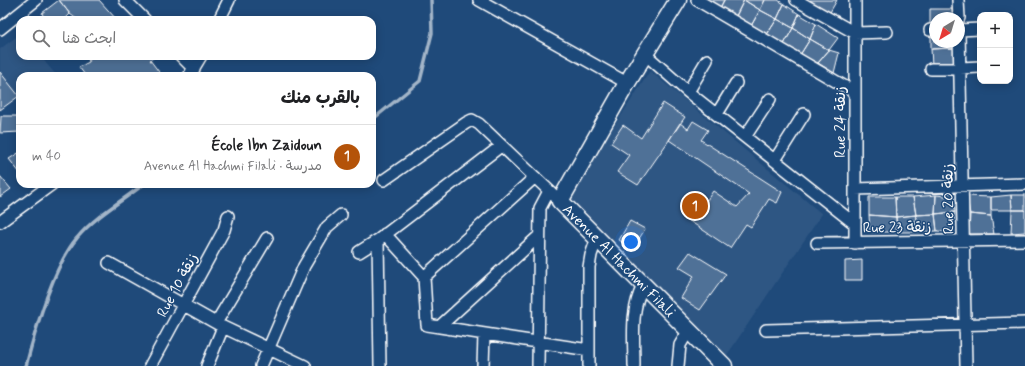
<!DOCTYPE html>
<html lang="ar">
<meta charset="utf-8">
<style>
:root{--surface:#fff;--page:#f6f6f6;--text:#202124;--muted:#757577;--line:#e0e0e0;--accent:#b45309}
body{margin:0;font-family:Mynerve,"Playpen Sans Arabic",sans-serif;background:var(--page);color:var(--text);direction:rtl}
.controls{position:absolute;right:12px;top:12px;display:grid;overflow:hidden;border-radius:8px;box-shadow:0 2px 10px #0003}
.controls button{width:36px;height:36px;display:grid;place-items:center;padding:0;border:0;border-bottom:1px solid var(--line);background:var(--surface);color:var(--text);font:20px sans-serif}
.compass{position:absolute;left:929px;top:12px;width:36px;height:36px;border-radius:50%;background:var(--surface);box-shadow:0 2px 10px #0003;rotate:218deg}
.you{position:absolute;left:631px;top:242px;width:14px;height:14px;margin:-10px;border:3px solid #fff;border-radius:50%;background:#1a73e8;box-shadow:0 0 0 6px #1a73e833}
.badge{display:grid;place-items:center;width:26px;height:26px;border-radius:50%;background:var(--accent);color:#fff;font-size:13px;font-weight:700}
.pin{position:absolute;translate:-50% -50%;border:2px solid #fff;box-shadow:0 1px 4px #0006}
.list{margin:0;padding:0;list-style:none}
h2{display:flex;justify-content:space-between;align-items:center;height:52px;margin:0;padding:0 16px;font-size:17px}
h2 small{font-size:13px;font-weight:400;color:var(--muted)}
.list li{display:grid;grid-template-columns:26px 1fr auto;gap:12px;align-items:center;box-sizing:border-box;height:64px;padding:0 16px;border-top:1px solid var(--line)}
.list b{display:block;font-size:15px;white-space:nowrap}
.list p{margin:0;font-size:13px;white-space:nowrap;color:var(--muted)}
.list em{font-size:13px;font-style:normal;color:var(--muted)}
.icon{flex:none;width:22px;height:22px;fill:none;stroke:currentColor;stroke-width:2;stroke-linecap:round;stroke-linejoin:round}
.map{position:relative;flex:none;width:1025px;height:366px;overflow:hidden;direction:ltr}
.search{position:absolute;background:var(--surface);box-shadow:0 2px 10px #0003;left:16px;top:16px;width:360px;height:44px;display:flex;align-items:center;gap:10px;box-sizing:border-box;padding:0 14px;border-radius:12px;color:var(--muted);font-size:15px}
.panel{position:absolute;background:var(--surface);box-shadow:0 2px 10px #0003;left:16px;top:72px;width:360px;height:116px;border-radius:12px;direction:rtl}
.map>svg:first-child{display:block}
.built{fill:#2e5683}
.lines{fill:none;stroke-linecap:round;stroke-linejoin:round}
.stream{stroke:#a3b5c8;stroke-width:3.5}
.building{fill:#507197;stroke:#fff}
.street-casing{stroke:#fff;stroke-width:14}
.secondary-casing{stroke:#fff;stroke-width:19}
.street{stroke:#1f4a7a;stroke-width:11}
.secondary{stroke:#1f4a7a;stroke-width:16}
.labels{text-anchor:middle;stroke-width:3;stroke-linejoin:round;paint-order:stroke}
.street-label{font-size:15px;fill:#fff;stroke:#1f4a7a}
</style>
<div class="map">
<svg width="1025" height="366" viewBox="0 0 1025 366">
<rect width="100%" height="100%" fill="#1f4a7a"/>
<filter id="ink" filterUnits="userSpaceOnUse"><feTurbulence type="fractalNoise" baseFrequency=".025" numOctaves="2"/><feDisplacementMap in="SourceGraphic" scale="8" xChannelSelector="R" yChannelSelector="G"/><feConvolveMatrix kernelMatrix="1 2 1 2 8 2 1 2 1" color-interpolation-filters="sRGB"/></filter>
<g filter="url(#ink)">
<path class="built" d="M20,34V56H40L57,76H20V97L0,72V49Z
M650,71L822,214L727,355L568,198Z"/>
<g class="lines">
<path class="stream" d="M372,120L420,81L432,33L431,0
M26,366C35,331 54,265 77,238C94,217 122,201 144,184"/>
</g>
<path class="building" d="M59,0H99L117,20H78L70,14Z
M59,0L70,14L64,20H45L42,13Z
M703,0H724L720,8Z
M724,0H744L735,18L720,8Z
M744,0L760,10L751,26L735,18Z
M744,0H765L760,10Z
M765,0H778L784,4L777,19L760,10Z
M810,0H837L829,14L809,3Z
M784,4L799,14L793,28L777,19Z
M930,9H952L953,18H935V25H930Z
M760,10L777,19L766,36L751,26Z
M799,14L816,24L810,39L793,28Z
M777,19L793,28L783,46L766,36Z
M816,24L838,38L829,50L810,39Z
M793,28L810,39L800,55L783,46Z
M931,32H935V42H954V48L931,49Z
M810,39L829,50L818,63L800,55Z
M954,48V64L932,65L931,49Z
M829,50L839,53L834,73L818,63Z
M88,56H156L150,60L162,76H82L85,75L79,67L89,62Z
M0,72L19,96L0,110Z
M663,103L685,117L638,185L617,172L629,155L611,143L623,125L641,138Z
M1,116H20V132L0,133Z
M693,121L708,130L701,140L782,192L777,203L769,199L751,227L746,224L730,248L682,216L693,201L703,206L713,191L737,207L749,194L669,140L680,123L688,129Z
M20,152V173L9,159Z
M0,176L11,189L0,197Z
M936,195L935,214L916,215L913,197Z
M936,195L954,197L955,212L935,214Z
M1011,195H1025V210H1012Z
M1011,195L1012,210H991V197Z
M967,196L991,197V216L970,214Z
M869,197H895L896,217L869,215Z
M895,197H913L916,215L896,217Z
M1012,210H1025V232L1011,233Z
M955,212L953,232L937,231L935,214Z
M935,214L937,231L915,232L916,215Z
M970,214L991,216L994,234H969Z
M869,215L896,217L897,232H870Z
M916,215L915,232H897L896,217Z
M630,221L645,229L633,249L619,240Z
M690,252L726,274L700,310L681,298L694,276L679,267Z
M862,260V280H845V261Z"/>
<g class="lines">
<defs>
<path id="street" d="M125,0L145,20
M479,0L627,83
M697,0L854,92
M796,0L855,33L887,32
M855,0V243
M958,0L959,18
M219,20L229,0
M0,29L36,0
M930,30H935
M959,30L980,29
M959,32L966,366
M645,54L688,92L855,224
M181,56L194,69
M960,68L980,67
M931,69H960
M189,76L201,56
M688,92L707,60
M717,114L736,83
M745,137L770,99
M775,160L804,114
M384,180L466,123L472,120L479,124L560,201
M855,189L1025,184
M0,222L52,184
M385,234L424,277L427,325L589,350
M378,240L380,366
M817,243L1025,240
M359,252L378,240L501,146
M109,263L223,327L305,366
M424,277L535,177
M216,323L267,238
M439,327L539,236
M766,330L1025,323
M150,366L224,230L228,216
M207,366L223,327
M261,366L304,266L327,227L341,215
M483,366L484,335
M538,366L540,208L549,191
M589,366V267L591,255L597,238
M634,366C634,339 630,310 643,286
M678,366L680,345L689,330"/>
<g id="secondary">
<path id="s1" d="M678,0L627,83L560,201L724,366"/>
</g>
</defs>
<use href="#street" class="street-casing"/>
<use href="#secondary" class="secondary-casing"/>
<use href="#street" class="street"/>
<use href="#secondary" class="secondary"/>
</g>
</g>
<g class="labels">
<g class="street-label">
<text transform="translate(840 122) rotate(-90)" y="5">Rue 24 زنقة</text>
<text transform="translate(948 199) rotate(-91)" y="5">Rue 20 زنقة</text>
<text transform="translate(897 227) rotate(-1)" y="5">Rue 23 زنقة</text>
<text dy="5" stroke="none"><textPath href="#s1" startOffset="317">Avenue Al Hachmi Filali</textPath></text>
<text transform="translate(177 285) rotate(-62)" y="5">Rue 10 زنقة</text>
</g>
</g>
</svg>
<div class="controls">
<button>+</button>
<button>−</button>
</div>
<svg class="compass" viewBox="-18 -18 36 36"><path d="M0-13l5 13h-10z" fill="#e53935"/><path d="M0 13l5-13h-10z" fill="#757577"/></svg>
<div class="you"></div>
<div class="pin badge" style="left:695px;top:206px">1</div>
<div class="search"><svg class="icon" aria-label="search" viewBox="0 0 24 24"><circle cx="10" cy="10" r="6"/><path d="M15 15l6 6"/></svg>ابحث هنا</div>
<section class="panel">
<h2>بالقرب منك<small></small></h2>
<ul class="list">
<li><span class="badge">1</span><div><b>École Ibn Zaidoun</b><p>مدرسة · Avenue Al Hachmi Filali</p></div><em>40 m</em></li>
</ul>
</section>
</div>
